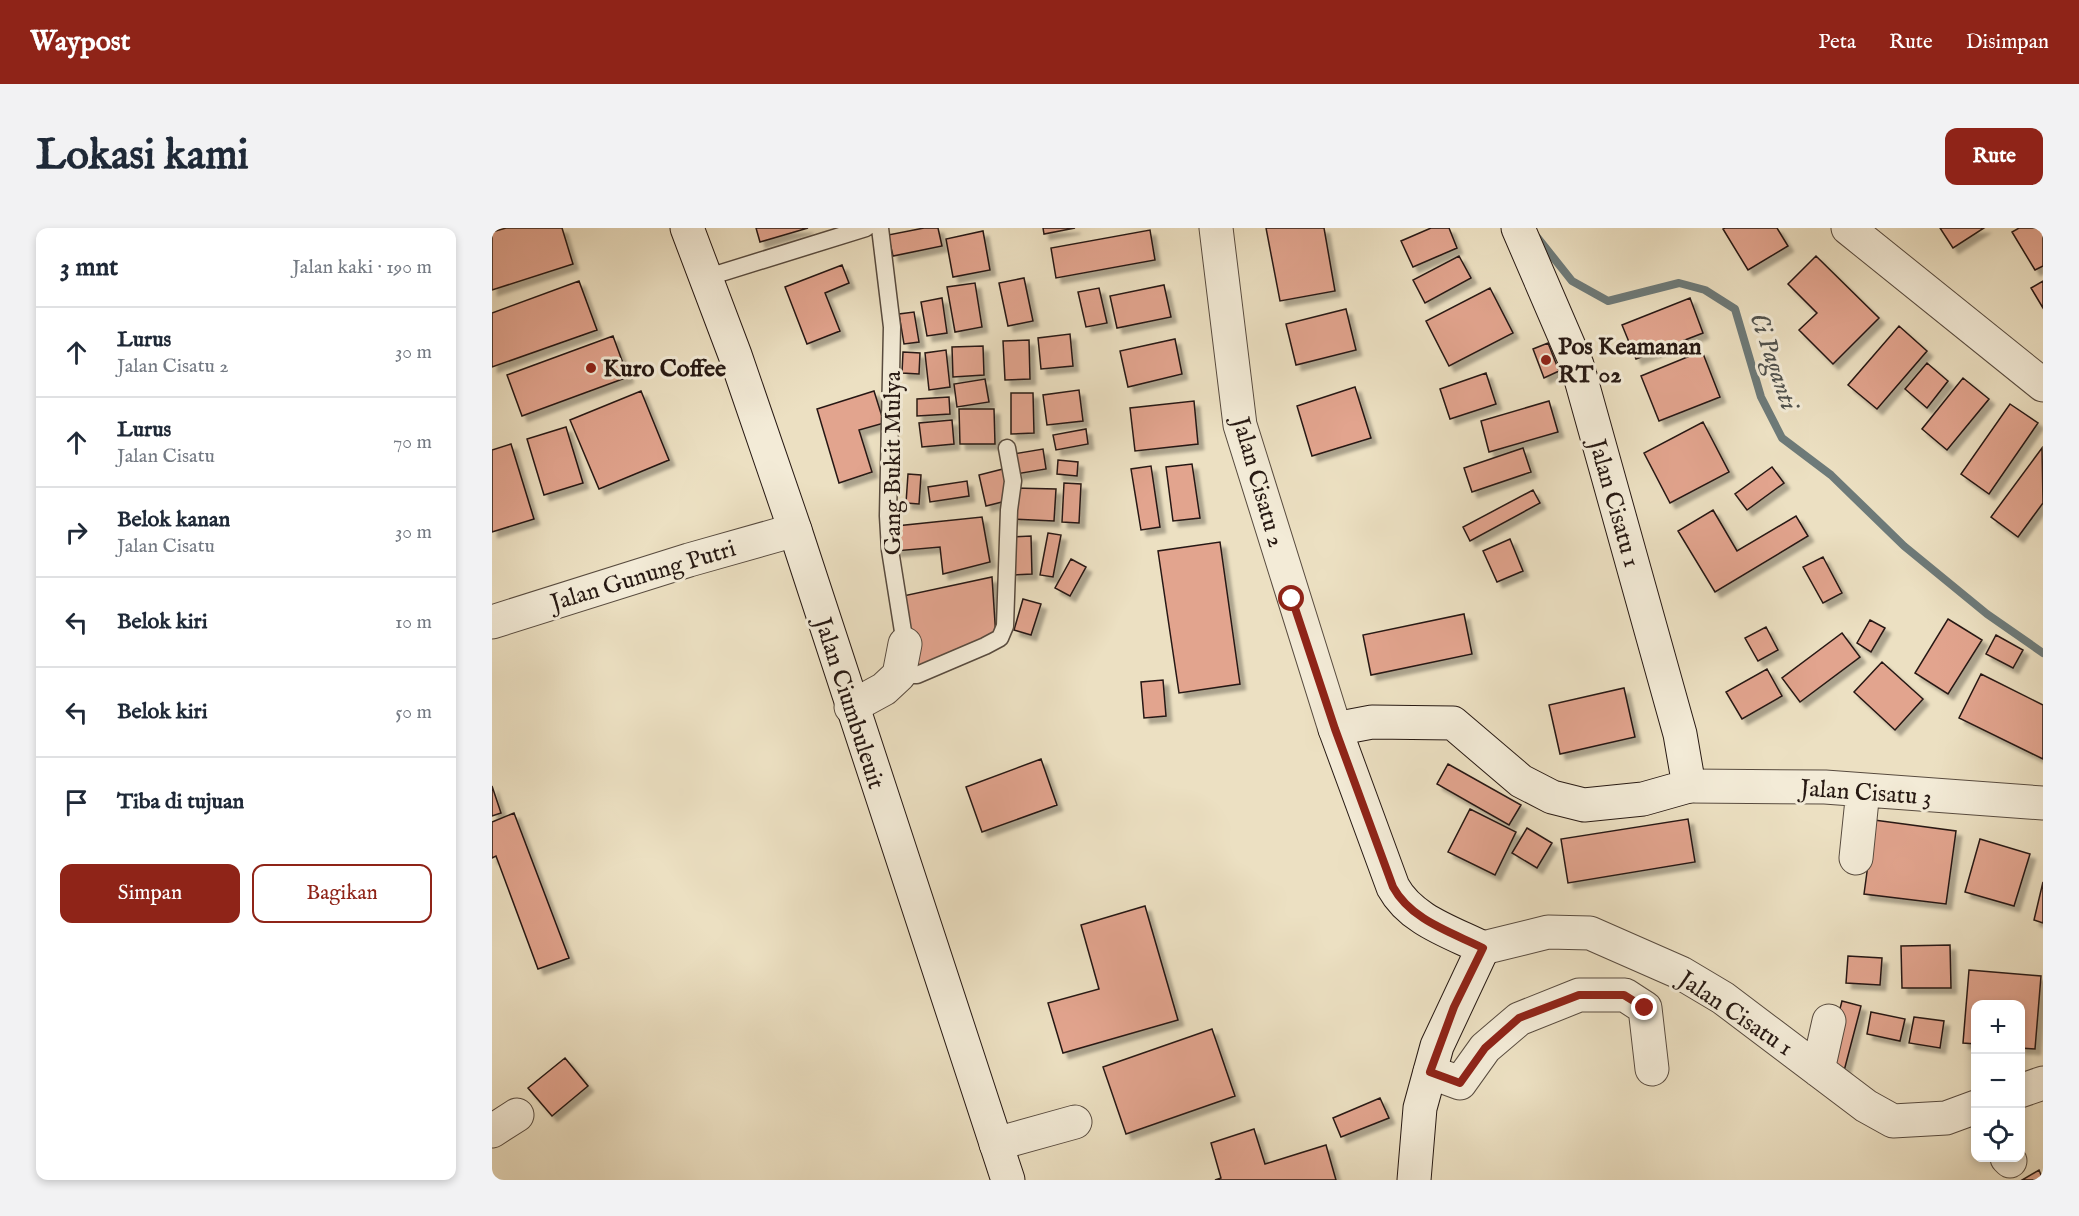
<!DOCTYPE html>
<html lang="id">
<meta charset="utf-8">
<style>
:root{--surface:#fff;--page:#f2f2f3;--text:#1f2937;--muted:#747a83;--line:#e0e1e3;--accent:#8f2418}
body{margin:0;font-family:"IM FELL English",serif;background:var(--page);color:var(--text)}
.controls{position:absolute;right:18px;bottom:18px;display:grid;overflow:hidden;border-radius:12px;box-shadow:0 3px 9px #0003}
.controls button{width:54px;height:54px;display:grid;place-items:center;padding:0;border:0;border-bottom:2px solid var(--line);background:var(--surface);color:var(--text);font:30px sans-serif}
.stop{position:absolute;width:18px;height:18px;margin:-14px;border:4px solid #8f2418;border-radius:50%;background:#fff}
.stop.end{background:#8f2418;border-color:#fff;box-shadow:0 2px 6px #0008}
.list{margin:0;padding:0;list-style:none}
h2{display:flex;justify-content:space-between;align-items:center;height:78px;margin:0;padding:0 24px;font-size:26px}
h2 small{font-size:20px;font-weight:400;color:var(--muted)}
.list li{display:grid;grid-template-columns:39px 1fr auto;gap:18px;align-items:center;box-sizing:border-box;height:90px;padding:0 24px;border-top:2px solid var(--line)}
.list b{display:block;font-size:22px;white-space:nowrap}
.list p{margin:0;font-size:20px;white-space:nowrap;color:var(--muted)}
.list em{font-size:20px;font-style:normal;color:var(--muted)}
.actions{display:flex;gap:12px;padding:18px 24px}
.actions a{flex:1;padding:14px 0;border:2px solid var(--accent);border-radius:12px;text-align:center;font-size:21px;color:var(--accent)}
.actions .main{background:var(--accent);color:#fff}
.icon{flex:none;width:33px;height:33px;fill:none;stroke:currentColor;stroke-width:2;stroke-linecap:round;stroke-linejoin:round}
.map{position:relative;flex:none;width:1551px;height:952px;overflow:hidden;border-radius:12px}
header{display:flex;align-items:center;gap:36px;box-sizing:border-box;height:84px;padding:0 30px;background:var(--accent);color:#fff}
header strong{font-size:28px}
nav{display:flex;gap:33px;margin-inline-start:auto;font-size:21px}
.intro{display:flex;align-items:center;justify-content:space-between;box-sizing:border-box;height:144px;padding:0 36px}
h1{margin:0;font-size:42px}
.button{padding:15px 27px;border-radius:12px;background:var(--accent);color:#fff;font-size:21px;font-weight:700}
main{display:flex;gap:36px;padding:0 36px}
aside{flex:1;background:var(--surface);border-radius:12px;box-shadow:0 3px 9px #0003}
.map>svg:first-child{display:block}
.lines{fill:none;stroke-linecap:round;stroke-linejoin:round}
.stream{stroke:#6d7a79;stroke-width:8}
.building{fill:#e2a48e;stroke:#271913;stroke-width:1.5;filter:url(#shadow)}
.lane-casing{stroke:#584b3f;stroke-width:19}
.street-casing{stroke:#584b3f;stroke-width:35}
.secondary-casing{stroke:#271913;stroke-width:35}
.lane{stroke:#f3ebd7;stroke-width:16}
.street{stroke:#f3ebd7;stroke-width:33}
.secondary{stroke:#f3ebd7;stroke-width:33}
.route{stroke:#8f2418;stroke-width:8}
.poi-dot{fill:#8f2418;stroke:#f3ebd7;stroke-width:2}
.labels{text-anchor:middle;stroke-width:6;stroke-linejoin:round;paint-order:stroke}
.poi-label{font-size:24px;font-weight:bold;fill:#271913;stroke:#f3ebd7;text-anchor:start}
.street-label{font-size:24px;fill:#271913;stroke:#f3ebd7}
.water-label{font-size:26px;font-style:italic;fill:#50524e;stroke:#f3ebd7}
</style>
<header>
<strong>Waypost</strong>
<nav><a>Peta</a><a>Rute</a><a>Disimpan</a></nav>
</header>
<div class="intro"><h1>Lokasi kami</h1><a class="button">Rute</a></div>
<main>
<aside>
<h2>3 mnt<small>Jalan kaki · 190 m</small></h2>
<ul class="list">
<li><svg class="icon" aria-label="ahead" viewBox="0 0 24 24"><path d="M12 20V5M6 11l6-6 6 6"/></svg><div><b>Lurus</b><p>Jalan Cisatu 2</p></div><em>30 m</em></li>
<li><svg class="icon" aria-label="ahead" viewBox="0 0 24 24"><path d="M12 20V5M6 11l6-6 6 6"/></svg><div><b>Lurus</b><p>Jalan Cisatu</p></div><em>70 m</em></li>
<li><svg class="icon" aria-label="right" viewBox="0 0 24 24"><path d="M7 20v-9h11M14 6l5 5-5 5"/></svg><div><b>Belok kanan</b><p>Jalan Cisatu</p></div><em>30 m</em></li>
<li><svg class="icon" aria-label="left" viewBox="0 0 24 24"><path d="M17 20v-9H6M10 6l-5 5 5 5"/></svg><div><b>Belok kiri</b></div><em>10 m</em></li>
<li><svg class="icon" aria-label="left" viewBox="0 0 24 24"><path d="M17 20v-9H6M10 6l-5 5 5 5"/></svg><div><b>Belok kiri</b></div><em>50 m</em></li>
<li><svg class="icon" aria-label="arrive" viewBox="0 0 24 24"><path d="M6 21V4h12l-3 4 3 4H6"/></svg><div><b>Tiba di tujuan</b></div></li>
</ul>
<div class="actions"><a class="main">Simpan</a><a>Bagikan</a></div>
</aside>
<div class="map">
<svg width="1551" height="952" viewBox="0 0 1551 952">
<defs>
<filter id="shadow"><feDropShadow dx="5.5" dy="5.5" stdDeviation="1.5" flood-color="#0004"/></filter>
</defs>
<rect width="100%" height="100%" fill="#ece0c2"/>
<filter id="stains"><feTurbulence type="fractalNoise" baseFrequency=".00333" numOctaves="4"/><feColorMatrix values="0 0 0 0 .2 0 0 0 0 .09 0 0 0 0 .02 0 0 0 .5 -.17"/></filter>
<radialGradient id="worn" r=".72"><stop offset=".6" stop-color="#630" stop-opacity="0"/><stop offset="1" stop-color="#630" stop-opacity=".3"/></radialGradient>
<g class="lines">
<path class="stream" d="M1045,9L1080,53L1116,73L1187,55L1213,62L1243,81L1269,169L1290,210L1339,247L1412,318L1495,386L1551,425"/>
</g>
<path class="building" d="M14,0H70L81,36L0,62V4Z
M264,0H316L268,14Z
M432,0H446L450,18L401,28L396,7Z
M551,0H583L552,6Z
M774,0H832L843,63L788,73Z
M939,0H957L965,20L921,39L909,13Z
M1233,0H1285L1296,18L1256,42L1231,1Z
M1448,0H1492L1461,20Z
M1527,0H1551V38L1543,42L1520,4Z
M658,2L663,32L564,50L559,20Z
M491,3L498,42L461,49L454,11Z
M967,28L979,50L933,75L921,52Z
M1324,28L1387,90L1341,136L1307,102L1325,85L1296,56Z
M350,37L357,55L333,65L348,103L315,116L293,59Z
M532,50L541,93L516,98L507,55Z
M87,53L105,102L0,139V85Z
M1551,53V80L1539,60Z
M483,55L490,99L463,104L455,59Z
M672,57L679,89L625,100L618,68Z
M607,60L615,95L594,99L586,64Z
M998,60L1021,105L957,138L934,93Z
M450,70L455,105L435,108L429,74Z
M1198,70L1211,105L1144,131L1130,97Z
M854,81L864,122L804,137L794,96Z
M422,84L427,114L412,116L407,86Z
M1407,98L1435,123L1385,181L1356,157Z
M578,106L581,138L549,141L546,110Z
M121,108L136,149L30,188L15,147Z
M683,111L690,146L636,159L628,123Z
M537,112L538,151L513,152L511,113Z
M1056,115L1067,143L1052,150L1041,121Z
M491,118L492,147L461,149L460,119Z
M454,122L458,159L437,162L433,125Z
M1210,123L1228,169L1167,193L1149,148Z
M411,124L428,125L427,146L410,145Z
M1435,135L1456,153L1435,180L1413,161Z
M994,145L1004,176L958,191L948,161Z
M1471,150L1497,171L1455,222L1430,201Z
M493,151L497,174L465,179L462,156Z
M863,159L879,210L820,228L805,178Z
M587,162L591,193L555,197L551,167Z
M149,163L177,232L107,261L78,192Z
M382,163L392,195L367,202L380,244L347,255L325,181Z
M519,165H541L542,205L519,206Z
M457,169L458,186L425,188V171Z
M702,173L706,216L643,223L638,180Z
M1057,173L1066,204L997,224L989,193Z
M1518,176L1546,195L1497,266L1469,246Z
M467,181H502L503,216H468Z
M460,192L462,216L430,219L427,195Z
M1211,194L1237,244L1178,275L1152,225Z
M74,199L91,255L52,267L35,211Z
M594,201L596,216L564,222L561,207Z
M19,216L42,291L0,304V222Z
M1031,220L1039,244L980,264L972,240Z
M1550,220L1551,275L1526,309L1499,289Z
M551,221L554,241L524,246L521,226Z
M566,232L586,234L585,248L565,246Z
M700,236L708,290L681,293L674,239Z
M659,238L668,299L649,302L639,241Z
M1280,239L1292,255L1255,282L1243,266Z
M511,241L518,272L494,278L487,247Z
M416,246L429,247L427,276L414,275Z
M475,253L477,268L438,274L436,259Z
M572,255L589,256L587,295L570,294Z
M522,260L564,261L562,293L520,291Z
M1041,262L1048,275L978,313L971,299Z
M1221,282L1245,323L1304,288L1316,308L1223,364L1186,303Z
M490,289L498,334L451,346L448,319L403,323L404,298Z
M556,305L569,307L561,349L548,347Z
M539,308L540,346L520,347L519,309Z
M1018,311L1031,343L1005,354L991,323Z
M728,314L748,456L687,465L666,323Z
M1331,329L1350,365L1331,375L1311,339Z
M579,331L594,339L578,368L563,360Z
M500,349L504,410L422,446L411,368Z
M531,371L549,376L539,407L522,402Z
M972,386L980,426L879,447L871,407Z
M1456,391L1490,412L1456,466L1423,445Z
M1378,392L1393,400L1379,424L1365,415Z
M1274,399L1286,422L1266,433L1253,410Z
M1350,405L1368,429L1308,474L1290,450Z
M1504,407L1531,422L1521,440L1494,426Z
M1390,434L1431,471L1403,502L1362,464Z
M1275,441L1290,468L1250,491L1234,464Z
M1489,446L1551,477V531L1467,490Z
M671,452L674,488L652,490L649,454Z
M1132,460L1143,509L1068,526L1057,477Z
M549,531L565,577L490,604L474,559Z
M956,536L1029,577L1017,597L945,556Z
M0,558L9,585L0,588Z
M978,581L1024,604L1003,647L956,624Z
M22,585L77,730L46,741L4,628L0,630V594Z
M1196,591L1203,634L1076,655L1069,611Z
M1382,592L1464,603L1454,676L1372,666Z
M1035,600L1060,615L1045,640L1020,625Z
M1488,611L1538,626L1522,678L1473,664Z
M1551,654V695L1542,692Z
M653,678L686,792L571,825L556,775L607,761L589,697Z
M1458,717L1459,760H1410L1409,718Z
M1356,728L1390,730L1388,757L1354,755Z
M1477,742L1549,748L1543,821L1528,820V776H1484V816L1471,815Z
M1350,773L1369,778L1352,843L1333,838Z
M1379,784L1413,791L1408,813L1375,806Z
M1422,789L1452,793L1448,820L1417,815Z
M720,801L743,868L634,906L611,839Z
M73,830L96,858L60,888L36,860Z
M888,870L897,890L849,909L841,890Z
M762,901L773,936L834,917L844,952H723L729,950L719,915Z
M1547,942L1551,952H1530Z"/>
<g class="lines">
<defs>
<path id="lane" d="M388,0L400,99L396,288L398,322L413,416
M213,50L374,0
M407,447H425L493,418L508,410L513,398L517,282L521,253L515,220"/>
<path id="street" d="M724,0L748,197L843,501
M1356,0L1551,157
M0,394L197,332L303,302
M359,479L392,461L407,447L413,416
M1197,558L1333,559L1551,575
M1364,630L1371,562
M991,720L1056,704L1098,705L1189,745L1231,770L1374,878L1401,893L1454,890L1484,879
M1326,842L1337,793
M938,844L968,855L993,820L1027,791L1087,767H1133L1153,780L1160,841
M1528,863L1551,855
M0,903L25,887
M504,916L583,894
M1515,930L1518,933"/>
<path id="secondary" d="M195,0L243,127L303,302L516,952
M922,952L928,880L945,818L991,720C959,704 919,692 901,659L843,501L880,494L961,495L1029,553L1060,569L1092,577L1151,571L1197,558L1188,506L1085,137L1026,0"/>
</defs>
<use href="#lane" class="lane-casing"/>
<use href="#street" class="street-casing"/>
<use href="#secondary" class="secondary-casing"/>
<use href="#lane" class="lane"/>
<use href="#street" class="street"/>
<use href="#secondary" class="secondary"/>
</g>
<g class="lines">
<path class="route" d="M800,371L843,501L901,659C919,692 959,704 991,720L962,779L938,844L968,855L993,820L1027,790L1087,767H1132L1153,780"/>
</g>
<g class="poi-dot">
<circle cx="1054" cy="132" r="6"/>
<circle cx="99" cy="140" r="6"/>
</g>
<g class="labels">
<g class="poi-label">
<text x="1066" y="126">Pos Keamanan<tspan x="1066" dy="28">RT 02</tspan></text>
<text x="111" y="148">Kuro Coffee</text>
</g>
<g class="street-label">
<text transform="translate(400 235) rotate(-90)" y="8">Gang Bukit Mulya</text>
<text transform="translate(767 254) rotate(74)" y="8">Jalan Cisatu 2</text>
<text transform="translate(1123 275) rotate(74)" y="8">Jalan Cisatu 1</text>
<text transform="translate(151 347) rotate(-17)" y="8">Jalan Gunung Putri</text>
<text transform="translate(358 475) rotate(72)" y="8">Jalan Ciumbuleuit</text>
<text transform="translate(1374 564) rotate(4)" y="8">Jalan Cisatu 3</text>
<text transform="translate(1244 785) rotate(34)" y="8">Jalan Cisatu 1</text>
</g>
<g class="water-label">
<text transform="translate(1283 133) rotate(71)" y="9">Ci Paganti</text>
</g>
</g>
<rect width="100%" height="100%" filter="url(#stains)"/>
<rect width="100%" height="100%" fill="url(#worn)"/>
</svg>
<div class="controls">
<button>+</button>
<button>−</button>
<button><svg class="icon" aria-label="locate" viewBox="0 0 24 24"><circle cx="12" cy="12" r="6"/><path d="M12 2v4M12 18v4M2 12h4M18 12h4"/></svg></button>
</div>
<div class="stop" style="left:800px;top:371px"></div>
<div class="stop end" style="left:1153px;top:780px"></div>
</div>
</main>
